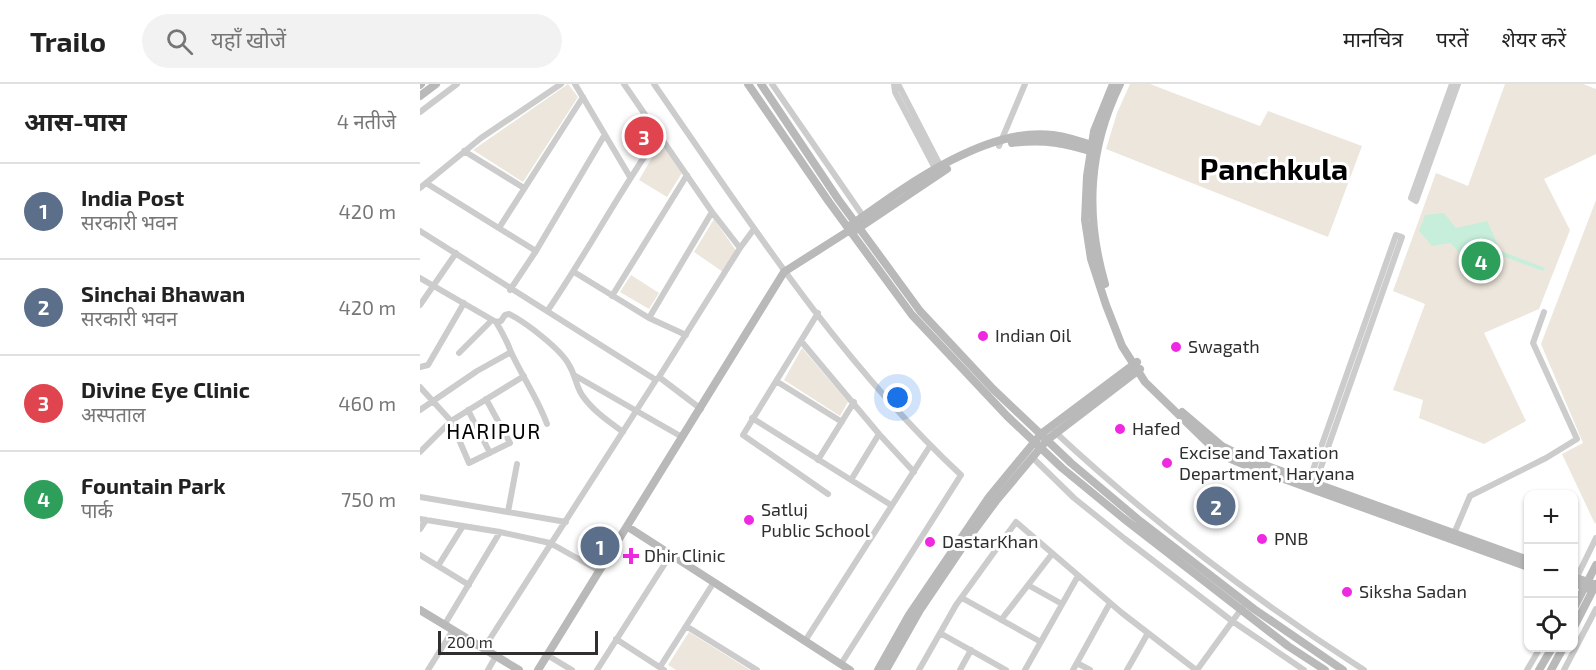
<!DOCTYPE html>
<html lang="hi">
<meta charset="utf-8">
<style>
:root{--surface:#fff;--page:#f2f2f2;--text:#222;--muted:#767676;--line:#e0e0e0;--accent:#0f766e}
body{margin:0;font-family:"Exo 2","Noto Sans Devanagari",sans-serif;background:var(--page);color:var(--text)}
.controls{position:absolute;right:18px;bottom:18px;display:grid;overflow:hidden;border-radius:12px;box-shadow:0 2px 4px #0004}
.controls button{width:54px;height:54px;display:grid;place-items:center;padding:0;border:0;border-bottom:2px solid var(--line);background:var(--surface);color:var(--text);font:30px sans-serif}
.scale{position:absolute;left:18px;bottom:15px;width:160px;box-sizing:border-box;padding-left:6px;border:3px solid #2f2f2f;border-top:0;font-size:16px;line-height:21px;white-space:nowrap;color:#2f2f2f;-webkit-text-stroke:4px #fff;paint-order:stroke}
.you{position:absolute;left:478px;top:314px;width:21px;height:21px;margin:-15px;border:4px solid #fff;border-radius:50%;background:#1a73e8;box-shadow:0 0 0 9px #1a73e833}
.badge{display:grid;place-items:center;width:39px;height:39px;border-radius:50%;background:var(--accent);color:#fff;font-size:20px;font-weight:700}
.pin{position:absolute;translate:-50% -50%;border:3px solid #fff;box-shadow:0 2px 6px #0006}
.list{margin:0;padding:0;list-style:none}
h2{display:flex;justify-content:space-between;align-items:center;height:78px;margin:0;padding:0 24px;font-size:26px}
h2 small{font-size:20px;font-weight:400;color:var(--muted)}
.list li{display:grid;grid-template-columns:39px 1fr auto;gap:18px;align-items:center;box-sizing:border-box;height:96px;padding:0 24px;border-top:2px solid var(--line)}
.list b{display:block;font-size:22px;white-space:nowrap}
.list p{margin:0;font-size:20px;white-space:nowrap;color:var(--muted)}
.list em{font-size:20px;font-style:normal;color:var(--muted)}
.icon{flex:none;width:33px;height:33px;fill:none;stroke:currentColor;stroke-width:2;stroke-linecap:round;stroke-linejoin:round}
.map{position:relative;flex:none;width:1176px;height:586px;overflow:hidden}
header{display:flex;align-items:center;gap:36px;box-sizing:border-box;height:84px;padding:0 30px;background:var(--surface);border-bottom:2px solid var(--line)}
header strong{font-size:28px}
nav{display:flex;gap:33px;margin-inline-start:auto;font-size:21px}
.search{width:420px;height:54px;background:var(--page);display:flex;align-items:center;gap:15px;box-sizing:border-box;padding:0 21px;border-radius:33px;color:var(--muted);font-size:22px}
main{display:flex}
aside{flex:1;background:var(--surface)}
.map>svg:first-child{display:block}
.green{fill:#ede6dc}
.water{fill:#c7eedb}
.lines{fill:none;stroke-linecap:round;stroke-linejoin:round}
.street{stroke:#ccc;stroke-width:6}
.secondary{stroke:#b9b9b9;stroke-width:8}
.poi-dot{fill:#ef28e2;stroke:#fff;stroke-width:2}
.labels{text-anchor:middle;stroke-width:6;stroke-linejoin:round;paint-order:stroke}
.poi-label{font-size:18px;fill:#2f2f2f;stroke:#fff;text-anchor:start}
.quarter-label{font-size:21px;letter-spacing:1.5px;fill:#000;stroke:#fff}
.town-label{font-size:30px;font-weight:bold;fill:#000;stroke:#fff}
</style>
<header>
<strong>Trailo</strong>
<div class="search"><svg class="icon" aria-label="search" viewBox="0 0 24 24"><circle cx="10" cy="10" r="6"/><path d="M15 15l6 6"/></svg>यहाँ खोजें</div>
<nav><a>मानचित्र</a><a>परतें</a><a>शेयर करें</a></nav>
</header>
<main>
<aside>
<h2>आस-पास<small>4 नतीजे</small></h2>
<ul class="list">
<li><span class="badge" style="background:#5c6f8a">1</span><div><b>India Post</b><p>सरकारी भवन</p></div><em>420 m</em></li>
<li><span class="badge" style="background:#5c6f8a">2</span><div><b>Sinchai Bhawan</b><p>सरकारी भवन</p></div><em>420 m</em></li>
<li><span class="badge" style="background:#e0444e">3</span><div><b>Divine Eye Clinic</b><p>अस्पताल</p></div><em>460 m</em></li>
<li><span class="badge" style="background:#2e9e5b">4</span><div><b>Fountain Park</b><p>पार्क</p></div><em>750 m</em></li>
</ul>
</aside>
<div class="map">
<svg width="1176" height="586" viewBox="0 0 1176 586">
<rect width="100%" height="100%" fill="#fff"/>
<path class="green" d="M148,0L158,13L103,98L53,66Z
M710,0H730L840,42L848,27L942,62L908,153L686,65L697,29Z
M1085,0H1163L1176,5V70L1124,95L1150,146L1119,225L1064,249L1106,337L1064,360L999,334L1003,316L973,306L1005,220L973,207L1016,89L1048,102Z
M241,58L262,89L247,113L219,96Z
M1176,116V438L1175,440L1142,370L1163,359L1121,260Z
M294,135L317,168L303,188L274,168Z
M211,191L239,209L229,225L200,208Z
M382,264L428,318L420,332L364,296Z
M269,548L330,586H256L248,581Z"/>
<path class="water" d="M1024,129L1036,144L1067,137L1077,159L1076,165L1125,184L1123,187L1074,169L1072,175L1050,184L1031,159L1012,162L999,147L1005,131Z"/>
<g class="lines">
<path class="street" d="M155,0L210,93
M204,0L292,128L320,164
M234,0C328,136 419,277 541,391L421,580
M352,0L443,132
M474,0L475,8L517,88
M478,0L522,85
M1032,0L991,114L996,117L1038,0
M0,28L37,0
M579,62L605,0
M44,67L104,104
M6,99L116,167
M0,104L61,54L141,0
M79,144L163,13
M0,147L236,296L239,293L281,325
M154,188L229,234L266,251
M0,194L76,238L81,237L85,231L89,230C105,238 141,265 149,281C155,290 156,302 162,311C173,327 188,337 203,348
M90,206L116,167L184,52
M192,212L267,91
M0,221L36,169
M128,226C167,169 199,108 239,51
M398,229L323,351L408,410
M229,234L292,128
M76,238C82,248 87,257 91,268C102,292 118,315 127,340
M381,257L459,350L494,388
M39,269L72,236
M0,283L8,281L44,219
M154,291L262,353
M239,293L320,164L334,145
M356,297L422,338
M0,303L31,337L49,379L90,359L66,315
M0,326L57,287L91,268
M48,326L70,369
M332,334L471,421
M635,348C727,434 838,518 944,586
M0,368L31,337L104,292
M612,373L654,414L705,455L812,537L884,586
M398,376L434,318
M431,396L459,350
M888,400L976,151L982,153L894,403
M0,413L146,438
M88,428L97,380
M0,435L80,448L130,459L180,487
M0,445L6,436
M1033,452L1050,412L1126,374L1157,355L1113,259L1124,228
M0,471L49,501
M18,482L43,442
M1155,497L1176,454
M608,501L642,520
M542,514L621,558
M581,536L632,470
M25,540L80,448
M266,542L337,586
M520,549L586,586
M196,555L244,586
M385,557L510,362
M64,564L236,296
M127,571L152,586
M657,579L670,586
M240,583L294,498
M8,586L33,546
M68,586L76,572
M177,586L251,470
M499,586L536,521L596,438L702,529L776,586
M540,586L551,566
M605,586L658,492
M653,586L690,519
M707,586L728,549
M777,586L822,524
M1107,586L1120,564
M1144,586L1176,525"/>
<path class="secondary" d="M328,0L409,118L492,231L587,332L642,384L703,434L868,562L905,586
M341,0L418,115L500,227L573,305L651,379L720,437L834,525L923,586
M693,0L674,47L667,92L665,136L671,175L686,221L702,262L725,298L799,370L825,381L1108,483
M0,1L1,0
M0,12L16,0
M592,59C624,55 646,59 676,69
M431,141C483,104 566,42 633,51C648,53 663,58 677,63
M436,146L527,85
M685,200C665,131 668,66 700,0
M762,328L802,362L828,375L1108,476
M208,443L430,586
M1154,493L1173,500
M1154,499L1169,505
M1154,524L1176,481
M0,526L99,586
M1154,543L1176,500
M118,586L364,188L430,146
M458,586L489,531L569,413L621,350L717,278
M466,586L500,526L550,452L576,417L627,356L720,285
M1119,586L1132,564
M1131,586L1143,564"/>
</g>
<g class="poi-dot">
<circle cx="563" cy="252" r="6"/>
<circle cx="756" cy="263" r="6"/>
<circle cx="700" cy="345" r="6"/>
<circle cx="747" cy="379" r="6"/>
<circle cx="329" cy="436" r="6"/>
<circle cx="842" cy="455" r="6"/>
<circle cx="510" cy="458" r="6"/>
<path d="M208 463h6v6h6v6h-6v6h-6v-6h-6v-6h6z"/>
<circle cx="927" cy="508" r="6"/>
</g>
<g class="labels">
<g class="poi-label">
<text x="575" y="258">Indian Oil</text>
<text x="768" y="269">Swagath</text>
<text x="712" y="351">Hafed</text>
<text x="759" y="375">Excise and Taxation<tspan x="759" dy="21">Department, Haryana</tspan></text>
<text x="341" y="432">Satluj<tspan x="341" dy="21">Public School</tspan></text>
<text x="854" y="461">PNB</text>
<text x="522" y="464">DastarKhan</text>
<text x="224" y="478">Dhir Clinic</text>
<text x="939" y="514">Siksha Sadan</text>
</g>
<g class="quarter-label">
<text x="74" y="355">HARIPUR</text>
</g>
<g class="town-label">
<text x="854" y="96">Panchkula</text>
</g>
</g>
</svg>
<div class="controls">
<button>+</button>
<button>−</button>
<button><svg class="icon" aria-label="locate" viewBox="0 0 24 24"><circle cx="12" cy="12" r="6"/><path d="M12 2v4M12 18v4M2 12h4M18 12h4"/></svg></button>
</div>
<div class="scale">200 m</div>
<div class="you"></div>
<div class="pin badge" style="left:180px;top:462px;background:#5c6f8a">1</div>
<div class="pin badge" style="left:796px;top:422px;background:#5c6f8a">2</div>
<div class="pin badge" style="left:224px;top:52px;background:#e0444e">3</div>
<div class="pin badge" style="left:1061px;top:177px;background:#2e9e5b">4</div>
</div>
</main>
